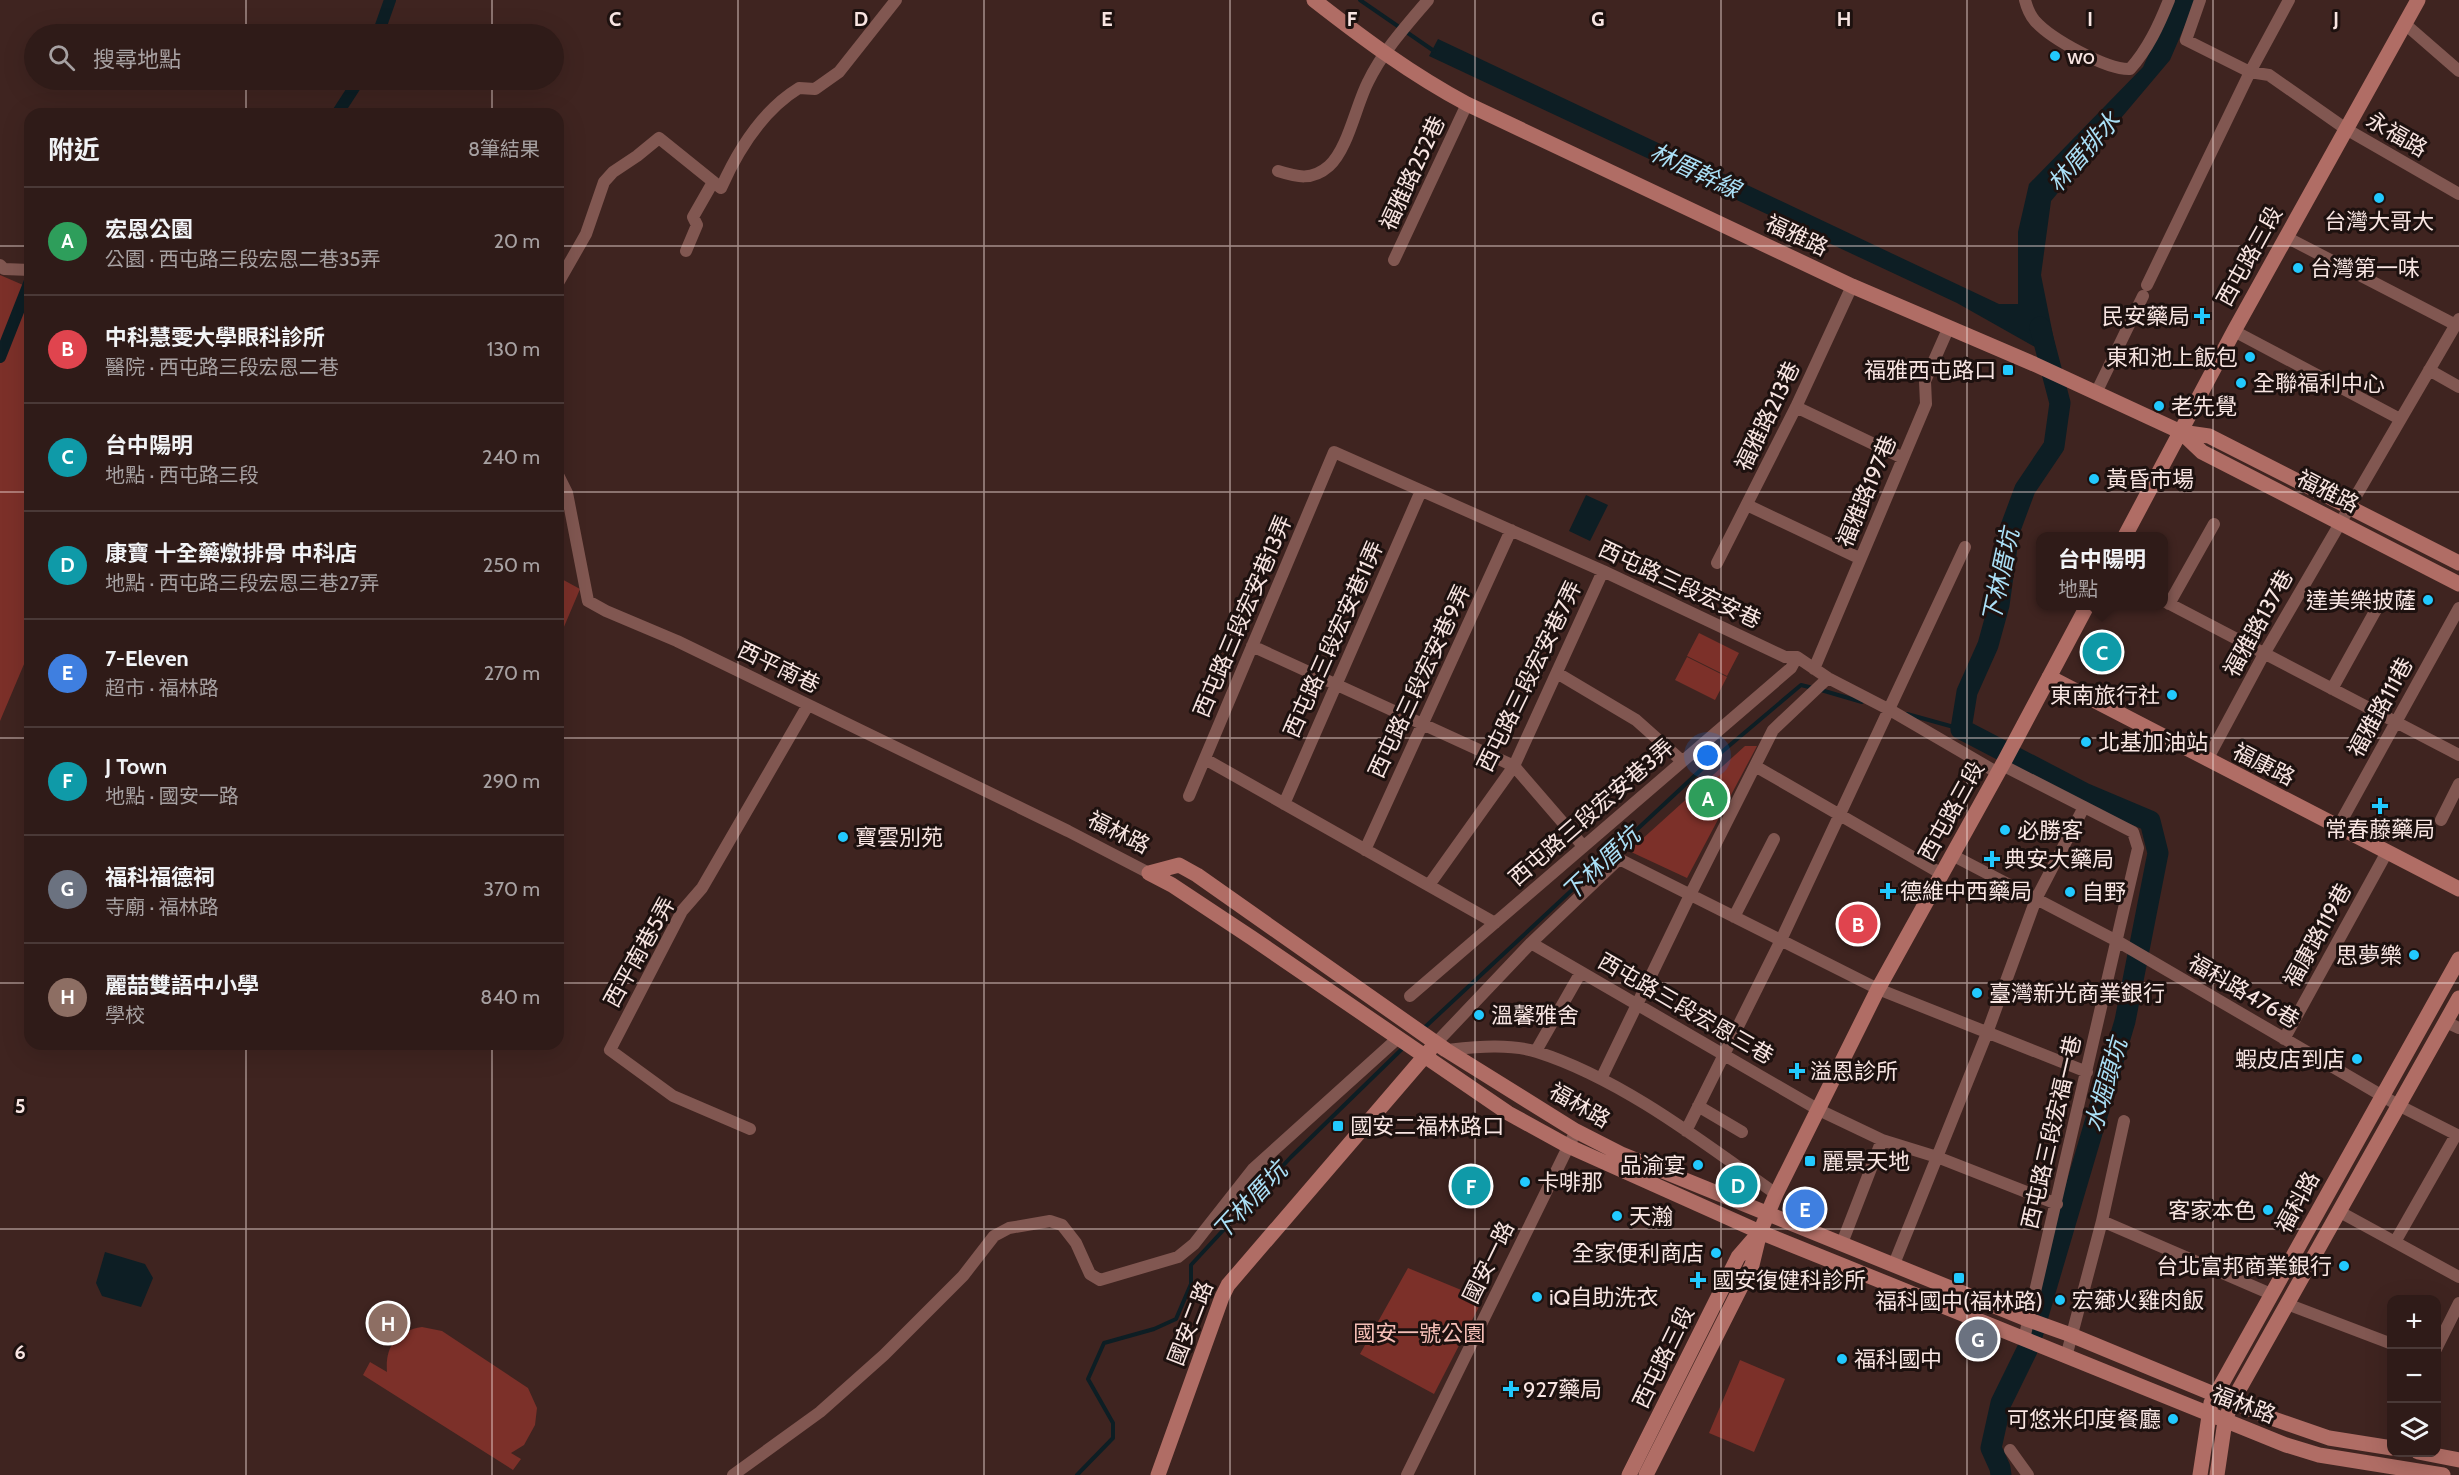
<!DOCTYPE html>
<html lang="zh-TW">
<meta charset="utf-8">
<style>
:root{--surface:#2f1b18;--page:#3b2825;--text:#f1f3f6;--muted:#a7a1a2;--line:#4a3937;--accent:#d93025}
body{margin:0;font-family:Cabin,"Noto Sans TC",sans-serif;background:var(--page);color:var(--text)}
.controls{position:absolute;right:18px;bottom:18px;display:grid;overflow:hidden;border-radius:12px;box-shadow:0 6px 24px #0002}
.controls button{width:54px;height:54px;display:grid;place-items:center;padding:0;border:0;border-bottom:2px solid var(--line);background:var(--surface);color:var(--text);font:30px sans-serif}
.you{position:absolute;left:1708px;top:756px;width:21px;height:21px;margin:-15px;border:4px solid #fff;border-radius:50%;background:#1a73e8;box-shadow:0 0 0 9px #1a73e833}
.badge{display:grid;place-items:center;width:39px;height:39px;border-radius:50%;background:var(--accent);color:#fff;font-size:20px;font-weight:700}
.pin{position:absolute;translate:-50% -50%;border:3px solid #fff;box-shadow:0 2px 6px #0006}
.popup{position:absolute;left:2036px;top:532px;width:132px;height:78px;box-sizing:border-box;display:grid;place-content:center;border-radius:12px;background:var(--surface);filter:drop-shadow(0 2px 4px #0005);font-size:20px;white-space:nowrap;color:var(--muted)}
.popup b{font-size:22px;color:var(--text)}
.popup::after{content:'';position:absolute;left:50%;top:100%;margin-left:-12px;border:12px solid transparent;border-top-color:var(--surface)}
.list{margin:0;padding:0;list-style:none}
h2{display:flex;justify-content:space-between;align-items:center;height:78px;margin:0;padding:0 24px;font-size:26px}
h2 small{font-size:20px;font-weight:400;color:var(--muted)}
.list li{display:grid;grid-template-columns:39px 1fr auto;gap:18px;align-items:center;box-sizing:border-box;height:108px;padding:0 24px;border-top:2px solid var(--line)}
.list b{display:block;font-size:22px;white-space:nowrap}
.list p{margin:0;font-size:20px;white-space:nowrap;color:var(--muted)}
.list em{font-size:20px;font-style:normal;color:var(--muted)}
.icon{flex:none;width:33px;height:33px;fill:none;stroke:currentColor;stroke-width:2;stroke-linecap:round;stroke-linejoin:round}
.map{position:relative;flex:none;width:2459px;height:1475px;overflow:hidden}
.search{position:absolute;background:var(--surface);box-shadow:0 6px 24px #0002;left:24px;top:24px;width:540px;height:66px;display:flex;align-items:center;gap:15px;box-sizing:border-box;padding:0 21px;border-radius:33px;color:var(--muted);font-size:22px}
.panel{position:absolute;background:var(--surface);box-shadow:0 6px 24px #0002;left:24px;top:108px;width:540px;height:942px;border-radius:18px}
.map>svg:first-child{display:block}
.green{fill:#7c3029}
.water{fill:#0d1e24}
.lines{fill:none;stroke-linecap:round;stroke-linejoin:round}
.stream{stroke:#0d1e24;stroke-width:4}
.canal{stroke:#0d1e24;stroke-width:12}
.river{stroke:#0d1e24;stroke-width:21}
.street{stroke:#815751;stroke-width:12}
.secondary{stroke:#b06d65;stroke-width:15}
.grid{fill:none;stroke:#f8e5e2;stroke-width:1.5;stroke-opacity:0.55}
.poi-dot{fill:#22c9fe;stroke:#1d110f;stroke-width:2}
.labels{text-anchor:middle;stroke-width:6;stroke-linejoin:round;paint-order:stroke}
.poi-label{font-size:22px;fill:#f8e5e2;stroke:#1d110f;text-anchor:start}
.street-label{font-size:22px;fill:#f8e5e2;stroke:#1d110f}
.park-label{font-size:22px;fill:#f5bfb7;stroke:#1d110f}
.water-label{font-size:24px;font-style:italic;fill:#aadff6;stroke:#1d110f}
.grid-label{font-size:20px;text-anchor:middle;font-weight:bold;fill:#f8e5e2;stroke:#1d110f;stroke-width:6;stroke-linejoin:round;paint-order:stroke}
</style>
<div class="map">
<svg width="2459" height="1475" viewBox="0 0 2459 1475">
<rect width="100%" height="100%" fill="#3f2420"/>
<path class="green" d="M0,275L30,288V650L0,721Z
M558,577L580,589L558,641Z
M1699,633L1739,653L1727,676L1687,656Z
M1687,657L1727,677L1715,700L1675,680Z
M1745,746H1757L1687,878L1629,851Z
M1408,1268L1483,1299L1434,1394L1360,1354Z
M422,1327L442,1331L528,1388L537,1408L535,1425L524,1445L511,1453L521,1459L513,1470L363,1375L370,1362L387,1372C385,1347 396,1331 422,1327Z
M1740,1360L1785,1379L1754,1452L1709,1433Z"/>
<path class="water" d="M2173,0H2196L2170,60L2051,201L2041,275L2058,360L1957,303L1429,56L1438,39L1999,304H2018V232L2029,184L2143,67Z
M1586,495L1608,505L1590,541L1569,531Z
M105,1252L145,1264L153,1278L141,1307L102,1296L96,1283Z"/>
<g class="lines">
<path class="stream" d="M1360,0L1434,51
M1821,690L1862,702
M1907,714L1961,729
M1424,1028L1704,767L1801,685L1813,688
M1077,1475L1113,1438V1423L1088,1379L1104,1343L1154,1329L1176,1319L1191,1284V1265L1291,1157L1405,1046"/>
<path class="canal" d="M378,34L390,0
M337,114L359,80
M0,357L30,281"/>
<path class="river" d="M2001,1475L2000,1468L1991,1448L2001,1403L2029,1346L2125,1021L2158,853L2150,821L2086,794L1961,729L1967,692L1988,645L1999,605L2009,532L2025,489L2054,446L2060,403L2040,327"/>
<path class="street" d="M2025,0C2027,8 2030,15 2035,21C2051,39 2107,70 2130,69C2148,49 2159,25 2169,0
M2200,0L2186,40L2250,72L2269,75L2346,129L2459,194
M2405,24L2459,71
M1278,171C1297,177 1312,181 1329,166C1348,149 1356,105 1368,82C1383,51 1406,26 1428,0
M2286,237L2456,325
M686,251L697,225L693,217L713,182
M1394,260L1467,104
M0,265L4,269L30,270
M558,283L586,234L604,182L613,172L637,156L659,138L721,188C738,150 763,110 799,88L815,89L839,72L896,0
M2147,285L2250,72L2289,0
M2234,331L2400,419
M2429,370L2459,387
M2096,393L2143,296
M1796,407L1903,458
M558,475L567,493L588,601L606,611L677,641L1068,831L1149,873
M1747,505L1859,558
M1717,563L1796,407L1852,286
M2164,601L2459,755
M2169,604L2214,524
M1252,646L1514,766L1583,846
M1814,669L1926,404L1925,381L1948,329
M1557,673L1636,720L1682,761
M2332,689L2378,606
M1205,759L1495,923
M2207,760L2264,654L2459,319
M2002,765L2133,832L2138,848L2024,1339
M1755,766L1942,874
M1189,796L1334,452L1603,571L1785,657H1797L1828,678L1890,710L1998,773
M1284,804L1421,491
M2441,820L2459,784
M2338,827L2459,608
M1365,850L1511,530
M1952,855L2117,941L2398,1105L2459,1136
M1429,885L1514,766L1603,571
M1734,917L1774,839
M1531,943L1819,1110L1882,1140L1937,1157L2057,1204
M1410,996L1791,668L1797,657
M2446,1022L2459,1028
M2284,1039L2387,852
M1436,1043L1531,943L1619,859L1878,989L2087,1072
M1446,1050C1475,1047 1509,1043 1537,1052C1622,1079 1704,1143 1776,1194
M1536,1051L1581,972
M1601,1079L1690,895L1773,730L1828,678
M1698,1106L1742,1132
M750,1129L673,1096L610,1050L682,911L702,888L808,705
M1686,1131L1781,940L1965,547
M2340,1212L2459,1277
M2102,1221L2271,1294
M2395,1242L2456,1135
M1842,1243L1882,1140
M1894,1264L1987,1033L2036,899L2084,807
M2287,1304L2392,1344
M2436,1349L2459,1303
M2066,1357L2102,1221L2124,1121
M2010,1450L2028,1475
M733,1475L820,1412L884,1355L963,1276L994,1236L1009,1228L1050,1221L1062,1225L1076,1243L1090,1274L1100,1280L1178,1257L1194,1244L1253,1169L1397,1039
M1407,1475L1576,1131"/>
<path class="secondary" d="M1314,0C1364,39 1411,74 1467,104L1852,286L2034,364L2181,432L2202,452L2459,584
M2181,432L2209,436L2459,563
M2125,536L2234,331L2418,0
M2049,677L2459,889
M1149,873L1172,885L1252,938L1508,1113L1568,1146L1760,1232L2286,1445L2319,1455L2443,1475
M1149,873L1179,865L1197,875L1446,1050L1576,1131L1621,1154L2029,1320L2071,1335L2274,1419L2329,1438L2392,1448
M2418,1452L2459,1460
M1158,1475L1222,1297L1228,1285L1430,1050
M1629,1475L1738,1257L1758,1234
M1646,1475L1752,1265L1760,1232L1776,1194L1878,989L2005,760L2087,606
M2200,1475L2211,1403L2459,959
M2217,1475L2225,1421L2232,1402L2459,998"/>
</g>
<path class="grid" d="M246,0V34M492,0V34M738,0V1475M984,0V1475M1230,0V1475M1475,0V1475M1721,0V1475M1967,0V1475M2213,0V1475M246,80V114M492,80V114M0,246H30M558,246H2459M0,492H30M558,492H2459M0,738H30M558,738H2459M0,983H30M558,983H2459M246,1044V1475M492,1044V1475M0,1229H2459"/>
<g class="poi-dot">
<circle cx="2055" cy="56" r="6"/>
<circle cx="2379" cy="198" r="6"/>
<circle cx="2298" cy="268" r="6"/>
<path d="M2199 307h6v6h6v6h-6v6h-6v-6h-6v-6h6z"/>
<circle cx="2250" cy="357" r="6"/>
<rect x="2002" y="364" width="12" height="12" rx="3"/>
<circle cx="2241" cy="383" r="6"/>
<circle cx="2159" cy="406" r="6"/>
<circle cx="2094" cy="479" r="6"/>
<circle cx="2428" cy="600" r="6"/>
<circle cx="2172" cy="695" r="6"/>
<circle cx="2086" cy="742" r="6"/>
<path d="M2377 797h6v6h6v6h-6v6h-6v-6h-6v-6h6z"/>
<circle cx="2005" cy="830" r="6"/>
<circle cx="843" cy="837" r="6"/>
<path d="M1989 850h6v6h6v6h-6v6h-6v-6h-6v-6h6z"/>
<path d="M1885 882h6v6h6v6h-6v6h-6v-6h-6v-6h6z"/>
<circle cx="2070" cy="892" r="6"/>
<circle cx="2414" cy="955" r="6"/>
<circle cx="1977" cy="993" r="6"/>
<circle cx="1479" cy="1015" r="6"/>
<circle cx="2357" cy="1059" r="6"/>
<path d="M1794 1062h6v6h6v6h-6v6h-6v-6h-6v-6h6z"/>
<rect x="1332" y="1120" width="12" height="12" rx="3"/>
<rect x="1804" y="1155" width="12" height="12" rx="3"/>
<circle cx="1698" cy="1165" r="6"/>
<circle cx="1525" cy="1182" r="6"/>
<circle cx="2268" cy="1210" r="6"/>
<circle cx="1617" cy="1216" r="6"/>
<circle cx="1716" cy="1253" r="6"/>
<circle cx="2344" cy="1266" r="6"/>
<rect x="1953" y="1272" width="12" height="12" rx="3"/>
<path d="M1695 1271h6v6h6v6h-6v6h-6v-6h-6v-6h6z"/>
<circle cx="1537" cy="1297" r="6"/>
<circle cx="2060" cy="1300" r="6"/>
<circle cx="1842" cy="1359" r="6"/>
<path d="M1508 1380h6v6h6v6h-6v6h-6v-6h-6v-6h6z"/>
<circle cx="2173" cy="1419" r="6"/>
</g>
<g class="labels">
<g class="poi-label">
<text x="2067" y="64">wo</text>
<text x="2379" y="229" text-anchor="middle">台灣大哥大</text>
<text x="2310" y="276">台灣第一味</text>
<text x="2190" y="324" text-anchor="end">民安藥局</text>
<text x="2238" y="365" text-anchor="end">東和池上飯包</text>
<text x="1996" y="378" text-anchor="end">福雅西屯路口</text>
<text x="2253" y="391">全聯福利中心</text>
<text x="2171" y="414">老先覺</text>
<text x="2106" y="487">黃昏市場</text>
<text x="2416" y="608" text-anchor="end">達美樂披薩</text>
<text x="2160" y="703" text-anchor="end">東南旅行社</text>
<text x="2098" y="750">北基加油站</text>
<text x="2380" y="837" text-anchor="middle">常春藤藥局</text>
<text x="2017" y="838">必勝客</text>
<text x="855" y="845">寶雲別苑</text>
<text x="2004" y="867">典安大藥局</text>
<text x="1900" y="899">德維中西藥局</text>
<text x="2082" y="900">自野</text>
<text x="2402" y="963" text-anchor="end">思夢樂</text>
<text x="1989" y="1001">臺灣新光商業銀行</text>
<text x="1491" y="1023">溫馨雅舍</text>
<text x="2345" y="1067" text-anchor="end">蝦皮店到店</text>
<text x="1810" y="1079">溢恩診所</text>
<text x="1350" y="1134">國安二福林路口</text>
<text x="1822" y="1169">麗景天地</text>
<text x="1686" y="1173" text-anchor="end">品渝宴</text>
<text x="1537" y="1190">卡啡那</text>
<text x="2256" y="1218" text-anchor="end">客家本色</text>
<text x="1629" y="1224">天瀚</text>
<text x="1704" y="1261" text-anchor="end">全家便利商店</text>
<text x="2332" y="1274" text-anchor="end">台北富邦商業銀行</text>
<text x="1712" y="1288">國安復健科診所</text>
<text x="1549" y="1305">iQ自助洗衣</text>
<text x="2072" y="1308">宏薌火雞肉飯</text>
<text x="1959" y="1309" text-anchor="middle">福科國中(福林路)</text>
<text x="1854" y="1367">福科國中</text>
<text x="1523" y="1397">927藥局</text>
<text x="2161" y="1427" text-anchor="end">可悠米印度餐廳</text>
</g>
<g class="street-label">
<text transform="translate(2397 134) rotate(30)" y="8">永福路</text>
<text transform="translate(1412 173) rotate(-65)" y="8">福雅路252巷</text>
<text transform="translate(1797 235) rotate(25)" y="8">福雅路</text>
<text transform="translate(2249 256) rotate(-61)" y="8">西屯路三段</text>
<text transform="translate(1767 416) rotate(-64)" y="8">福雅路213巷</text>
<text transform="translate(1866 491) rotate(-67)" y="8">福雅路197巷</text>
<text transform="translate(2328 491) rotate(27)" y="8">福雅路</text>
<text transform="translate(1680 584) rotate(25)" y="8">西屯路三段宏安巷</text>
<text transform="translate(1242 616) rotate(-67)" y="8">西屯路三段宏安巷13弄</text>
<text transform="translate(2258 623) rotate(-61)" y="8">福雅路137巷</text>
<text transform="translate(1333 639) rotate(-66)" y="8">西屯路三段宏安巷11弄</text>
<text transform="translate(779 667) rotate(26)" y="8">西平南巷</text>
<text transform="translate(1529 676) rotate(-64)" y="8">西屯路三段宏安巷7弄</text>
<text transform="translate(1419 681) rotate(-65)" y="8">西屯路三段宏安巷9弄</text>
<text transform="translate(2380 707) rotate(-61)" y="8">福雅路111巷</text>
<text transform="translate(2264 764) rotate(27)" y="8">福康路</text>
<text transform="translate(1951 811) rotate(-61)" y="8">西屯路三段</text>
<text transform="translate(1591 812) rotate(-41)" y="8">西屯路三段宏安巷3弄</text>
<text transform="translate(1119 832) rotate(27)" y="8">福林路</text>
<text transform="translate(2317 935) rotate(-61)" y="8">福康路119巷</text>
<text transform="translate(639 952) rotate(-61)" y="8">西平南巷5弄</text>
<text transform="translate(2244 991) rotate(30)" y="8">福科路476巷</text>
<text transform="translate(1686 1008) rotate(30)" y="8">西屯路三段宏恩三巷</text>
<text transform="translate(1580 1105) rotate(30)" y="8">福林路</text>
<text transform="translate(2051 1132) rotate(-77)" y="8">西屯路三段宏福一巷</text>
<text transform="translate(2297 1202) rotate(-61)" y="8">福科路</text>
<text transform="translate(1488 1262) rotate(-64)" y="8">國安一路</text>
<text transform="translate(1190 1323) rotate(-69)" y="8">國安二路</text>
<text transform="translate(1663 1357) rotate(-64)" y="8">西屯路三段</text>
<text transform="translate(2244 1404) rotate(21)" y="8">福林路</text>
</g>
<g class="park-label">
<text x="1419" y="1341">國安一號公園</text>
</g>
<g class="water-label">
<text transform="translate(2084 152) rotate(-49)" y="8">林厝排水</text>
<text transform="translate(1695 171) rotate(25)" y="8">林厝幹線</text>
<text transform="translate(2001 576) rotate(-78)" y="8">下林厝坑</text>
<text transform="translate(1601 864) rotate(-43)" y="8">下林厝坑</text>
<text transform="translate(2106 1085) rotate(-74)" y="8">水堀頭坑</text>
<text transform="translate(1250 1201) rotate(-47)" y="8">下林厝坑</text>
</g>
</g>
<g class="grid-label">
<text x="615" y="26">C</text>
<text x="861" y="26">D</text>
<text x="1107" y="26">E</text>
<text x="1352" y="26">F</text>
<text x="1598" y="26">G</text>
<text x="1844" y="26">H</text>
<text x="2090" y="26">I</text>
<text x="2336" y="26">J</text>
<text x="20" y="1113">5</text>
<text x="20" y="1359">6</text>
</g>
</svg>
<div class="controls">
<button>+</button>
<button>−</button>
<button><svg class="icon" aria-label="layers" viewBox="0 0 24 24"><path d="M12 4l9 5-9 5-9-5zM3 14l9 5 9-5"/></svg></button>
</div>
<div class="you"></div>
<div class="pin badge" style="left:1708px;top:798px;background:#2e9e5b">A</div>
<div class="pin badge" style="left:1858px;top:924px;background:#e0444e">B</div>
<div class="pin badge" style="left:2102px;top:652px;background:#0f9aa8">C</div>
<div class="popup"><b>台中陽明</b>地點</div>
<div class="pin badge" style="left:1738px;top:1185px;background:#0f9aa8">D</div>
<div class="pin badge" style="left:1805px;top:1209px;background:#3f7fe0">E</div>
<div class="pin badge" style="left:1471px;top:1186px;background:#0f9aa8">F</div>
<div class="pin badge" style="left:1978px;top:1339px;background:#6b7280">G</div>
<div class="pin badge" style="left:388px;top:1323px;background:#8d6e63">H</div>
<div class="search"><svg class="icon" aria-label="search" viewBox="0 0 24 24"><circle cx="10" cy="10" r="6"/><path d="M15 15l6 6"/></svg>搜尋地點</div>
<section class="panel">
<h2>附近<small>8筆結果</small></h2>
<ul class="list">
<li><span class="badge" style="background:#2e9e5b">A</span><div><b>宏恩公園</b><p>公園 · 西屯路三段宏恩二巷35弄</p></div><em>20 m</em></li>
<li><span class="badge" style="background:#e0444e">B</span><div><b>中科慧雯大學眼科診所</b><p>醫院 · 西屯路三段宏恩二巷</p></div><em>130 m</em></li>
<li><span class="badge" style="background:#0f9aa8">C</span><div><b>台中陽明</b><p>地點 · 西屯路三段</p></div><em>240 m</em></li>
<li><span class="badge" style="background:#0f9aa8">D</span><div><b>康寶 十全藥燉排骨 中科店</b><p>地點 · 西屯路三段宏恩三巷27弄</p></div><em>250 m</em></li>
<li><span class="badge" style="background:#3f7fe0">E</span><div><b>7-Eleven</b><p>超市 · 福林路</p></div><em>270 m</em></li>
<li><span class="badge" style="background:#0f9aa8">F</span><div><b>J Town</b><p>地點 · 國安一路</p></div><em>290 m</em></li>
<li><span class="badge" style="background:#6b7280">G</span><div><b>福科福德祠</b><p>寺廟 · 福林路</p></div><em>370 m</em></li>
<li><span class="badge" style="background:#8d6e63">H</span><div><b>麗喆雙語中小學</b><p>學校</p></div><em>840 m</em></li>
</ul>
</section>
</div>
